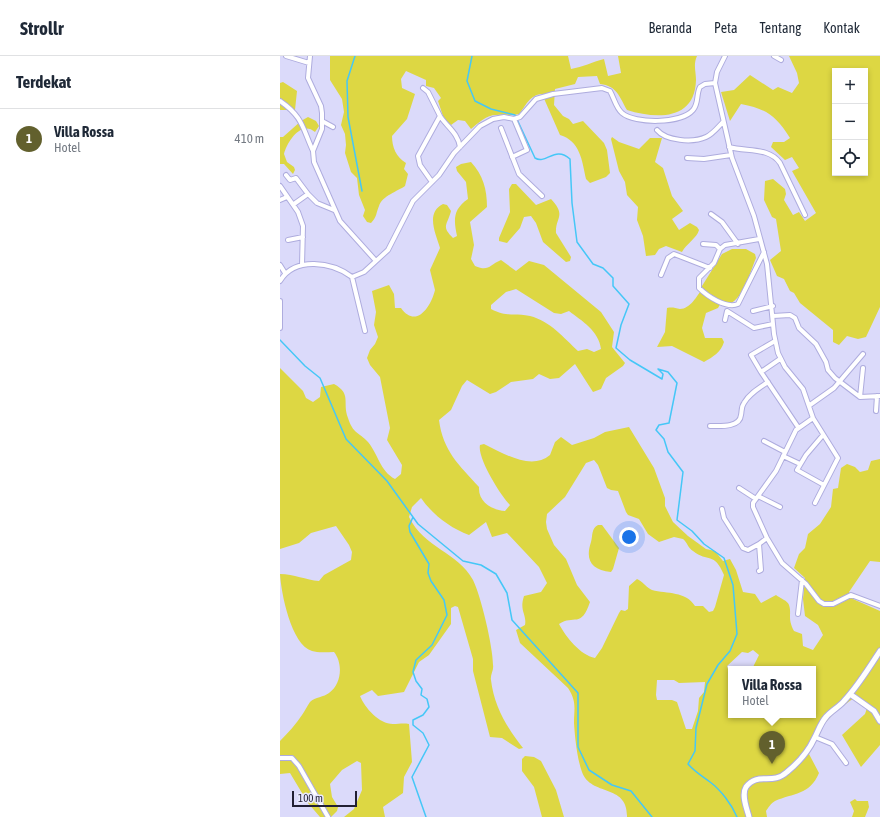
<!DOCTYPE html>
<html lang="id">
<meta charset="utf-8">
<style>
:root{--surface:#fff;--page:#f6f6f7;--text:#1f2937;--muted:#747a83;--line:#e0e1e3;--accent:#62602d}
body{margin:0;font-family:"Asap Condensed",sans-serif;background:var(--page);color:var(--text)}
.controls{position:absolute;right:12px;top:12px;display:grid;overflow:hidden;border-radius:0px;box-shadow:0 2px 6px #0003}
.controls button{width:36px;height:36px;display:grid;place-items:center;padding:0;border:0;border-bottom:1px solid var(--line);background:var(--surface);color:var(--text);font:20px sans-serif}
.scale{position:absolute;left:12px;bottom:10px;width:65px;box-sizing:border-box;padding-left:4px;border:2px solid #211f33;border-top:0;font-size:11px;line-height:14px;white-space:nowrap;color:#211f33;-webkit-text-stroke:3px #e9e9fe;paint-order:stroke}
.you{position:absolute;left:349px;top:481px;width:14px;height:14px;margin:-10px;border:3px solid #fff;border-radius:50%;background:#1a73e8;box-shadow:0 0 0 6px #1a73e833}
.badge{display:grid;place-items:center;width:26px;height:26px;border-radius:50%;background:var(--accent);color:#fff;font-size:13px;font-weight:700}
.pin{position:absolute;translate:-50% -33px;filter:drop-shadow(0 1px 2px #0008)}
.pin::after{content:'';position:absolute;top:21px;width:14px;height:12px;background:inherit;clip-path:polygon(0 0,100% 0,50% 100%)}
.popup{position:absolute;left:448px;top:610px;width:88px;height:52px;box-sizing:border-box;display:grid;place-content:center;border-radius:0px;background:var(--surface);filter:drop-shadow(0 1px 3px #0005);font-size:13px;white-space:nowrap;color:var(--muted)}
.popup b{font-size:15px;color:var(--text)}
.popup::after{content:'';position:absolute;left:50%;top:100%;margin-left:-8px;border:8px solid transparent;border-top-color:var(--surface)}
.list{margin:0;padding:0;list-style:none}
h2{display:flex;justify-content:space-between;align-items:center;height:52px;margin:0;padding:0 16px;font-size:17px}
h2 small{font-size:13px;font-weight:400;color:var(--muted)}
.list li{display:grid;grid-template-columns:26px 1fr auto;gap:12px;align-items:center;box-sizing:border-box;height:60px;padding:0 16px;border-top:1px solid var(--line)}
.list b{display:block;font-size:15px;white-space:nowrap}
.list p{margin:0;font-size:13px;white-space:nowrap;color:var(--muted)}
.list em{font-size:13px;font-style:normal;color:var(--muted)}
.icon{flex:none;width:22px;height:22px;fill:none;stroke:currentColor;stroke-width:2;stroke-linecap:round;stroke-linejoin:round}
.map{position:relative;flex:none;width:600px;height:761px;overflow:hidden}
header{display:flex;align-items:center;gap:24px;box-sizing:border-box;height:56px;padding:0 20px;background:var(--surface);border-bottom:1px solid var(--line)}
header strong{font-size:19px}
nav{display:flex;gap:22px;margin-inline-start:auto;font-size:14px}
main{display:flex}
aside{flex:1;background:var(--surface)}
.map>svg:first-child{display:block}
.green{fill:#ddd743;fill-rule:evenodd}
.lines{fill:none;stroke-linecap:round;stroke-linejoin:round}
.stream{stroke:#45c7f7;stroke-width:1.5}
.minor-casing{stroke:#aeacde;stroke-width:6}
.tertiary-casing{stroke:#aeacde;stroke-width:7}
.minor{stroke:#fff;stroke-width:4}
.tertiary{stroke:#fff;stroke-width:5}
</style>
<header>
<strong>Strollr</strong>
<nav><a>Beranda</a><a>Peta</a><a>Tentang</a><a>Kontak</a></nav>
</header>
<main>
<aside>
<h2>Terdekat<small></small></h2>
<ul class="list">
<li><span class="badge">1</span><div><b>Villa Rossa</b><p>Hotel</p></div><em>410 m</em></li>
</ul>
</aside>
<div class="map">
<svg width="600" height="761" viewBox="0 0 600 761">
<rect width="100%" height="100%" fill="#dbdafa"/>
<path class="green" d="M50,0H288L291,13C303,11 312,6 324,3L328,20L341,17L338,0H417C413,9 416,15 416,24C415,65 376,63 347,54C339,40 337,30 320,28L317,20L298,21L295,28L275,33L274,49L283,60L289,63L293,68L303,65L324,87L327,94L330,117L326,121L310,127L306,123C302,104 300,85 280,79L262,38C249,39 246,50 239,58C231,60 224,58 216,59C207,59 198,67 191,73L185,65L178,64L171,69L165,66L158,45L161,42L154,32L146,30V24L126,15L121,23L122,32L135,38L127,63L112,80C112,91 116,101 126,107L124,113L128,118L125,130C118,135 102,140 99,150C96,157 97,161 91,167L87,166L83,160L85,154L79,139L77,122L71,116L65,97L66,89L65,78L61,69L64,56L62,43L50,24Z
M509,0H600V251L586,281L578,283L567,280L559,289L553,286V274L520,247L514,237L510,235L504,223L497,220L490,204L501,195L496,163L492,161L484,144L485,125L493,123L505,133L506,138L504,144L513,159L519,156L525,165L536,157L512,115L519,112L512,101L505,104L491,91L493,86H504L510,82C496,60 487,53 461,48L450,65L441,36L454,34L470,19L493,34L498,31L512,37L519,27L517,17ZM555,15H585V117H555Z
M3,26L17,35L15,54H0V27Z
M28,61L36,65L39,70L35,76C21,64 7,86 4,98L7,106L14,111L15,114L13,118L4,108H0V81H3L21,65Z
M332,81L339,86L359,93L370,82H382L375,106L383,112L392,140L403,155L392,163L399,174L410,167L417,171L419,174C417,182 406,188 402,196L386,190L379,193L375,199L366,200L363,180L357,164L358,151L347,139L345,126L339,115L331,83Z
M191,106C203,119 207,133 207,151L190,166L194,189L191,203L195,210C209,216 209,209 221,204L236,215L249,205L264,209L321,256L334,276L332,291L345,307L343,310L326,322L321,333L313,336L295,308L279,322L270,323L259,318L253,323L231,326L216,336L210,338L187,324L182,330L171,354L159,364C163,395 179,409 199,431C198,446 212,454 225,455L230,449C221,440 197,402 200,389L204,388C223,397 251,415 270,399L275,386L281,381L292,389L314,382L325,376L349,371L374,412L385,442V450L393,466L408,480L426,493L435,495L443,505L450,503L456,514L463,536L475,538L481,547L496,539C500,542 508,545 509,549C512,558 507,562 514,575L522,578L523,590L533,594L543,579L538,569L525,560L523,543L525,522L514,512L519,498L525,492L528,478L540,468L551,451L553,433L558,432L561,412L567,408L575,411L580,416L588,414L591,405L600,403V506L590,505L569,536L573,543L600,555V689L581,711L562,679L585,658L587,652L574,642C548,660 540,670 529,698L539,717C530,739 513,737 495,745C491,747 488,752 486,755L487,761H347C348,727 311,741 302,716C297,702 295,682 294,667C294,652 297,646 288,632L240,587L236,574L245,569C247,558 239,555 244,540L261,536L267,527L259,511L227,477L212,481L206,466L189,479C170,472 152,458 141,442L132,451L129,461C144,492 178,496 193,524C201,540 213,591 213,609C214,614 210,619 211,624C214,650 227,672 243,692L239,693L222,682L210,681L193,615V603L178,551L175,550L171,552V568L149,599L139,606L124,636L98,640L92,634L80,640C85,652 99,668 113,668C119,668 123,667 129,668L132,706L124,721L123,737L103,751L105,761H64L74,753L82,734L81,707L77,705L62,714L50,728L52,741L58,751L57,755L51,761H40L28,747L10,717L0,718V685C8,677 16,668 22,659C25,655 27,650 30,646C35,641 44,641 49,637C62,628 63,607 54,596C47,596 38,597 32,595C11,589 1,536 0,518C14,518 26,524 39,525L44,519L71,504L72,496L69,489L56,470L31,477L19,487L0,493V312L23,335L26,342L33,346L40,341L41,331L54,328C72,338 62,346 68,362C73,378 79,376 88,386C98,398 100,415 115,423L121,418L122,409L107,384L110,372L100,321L90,309L87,302L90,294L95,288L98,281L94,269L96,256L92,235L109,229L114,238L115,252H121C136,273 151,251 155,234L150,214L160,192C156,178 145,157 163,148L167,149L171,155C167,170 161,170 173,182L177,180C174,165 172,154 188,143L186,126L177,115L176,111L181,108ZM236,233L274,257L281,258L289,255C302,265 319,275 321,293L314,296L307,293L298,295C284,282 270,265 250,260C234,256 228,262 211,253V249L226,236ZM314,404L318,409L327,432L331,434L338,435L346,456L348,459L359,463L368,478L379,486L394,481L403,483C407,486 408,492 413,495C428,507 434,495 444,519L435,551L433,555L429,556L423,550H415C406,535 387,538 372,534C367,532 362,525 357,523L349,530L348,553L345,555L341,554L339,557L322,592L315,602C300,599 286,581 279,568C294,558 301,573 310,546L297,529L286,503L274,489L267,473L266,466L267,458L285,441L306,407ZM473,594L479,599L472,613H533V659H451V622L447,610L462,596L468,597ZM377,624H394L399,627L425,626L424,636L419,642L418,655L412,673H406L397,646L392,644H377L376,639Z
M232,128H236L256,149L271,143C287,160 275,161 276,177L291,201L290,205L286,206L263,186L256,167L251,160L244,161L240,172L227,187L219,185V182L230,156L229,133Z
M452,193H466L475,198L476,202C470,216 464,242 449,248L442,245L438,252L426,257L422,272L425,282H442L444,286C441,296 433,301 424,306L392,290L377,291L385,276L387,252C392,251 395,252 400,253C410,253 417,240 422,233V230L442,198Z
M318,469H322L339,492L333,513L331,516C311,514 305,504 311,486C313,479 311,473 318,469Z
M245,700L254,701L261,705L276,734L284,761H262L254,731L242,715V703Z
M575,743L577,745H588L589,751L585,761H572L574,755L570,746Z"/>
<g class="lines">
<path class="stream" d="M75,0L67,25L68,61L82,135
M192,0L187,25L195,45L211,53L235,59L255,102C266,109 275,89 290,103L292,147L297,186L313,208L323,212L333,222V230L349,248L341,269L336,292L350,304L382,323L383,318L378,313L388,316L397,327L389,367L379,369L376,374L384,383L388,396L403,416L397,464L412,475L424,488L444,502L453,529L457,578L450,595L438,609L427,628L416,672L415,695L408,708C415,716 422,720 430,726C441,734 452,749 457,761
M0,284L25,310L40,322L66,383L107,425L138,468L183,505L201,509L216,518L227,537L232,564L298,637V691L309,714L332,729L351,735L372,761
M133,461L129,470L130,476L149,508L148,517L151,525L164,544L167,559L152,589L136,604L133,616L136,625L142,633L141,639L147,643L149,651L143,659L133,664V669L143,677L149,689L132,721L146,761"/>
<defs>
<path id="minor" d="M6,0L29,7
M30,0L28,22L41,50L42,57V73L33,95L34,106L60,165L96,205
M445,0L437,16L435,27L452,102L474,160L487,208L494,278L498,297L505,311L523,333L533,362L516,374L496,415L473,447V451L487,482L502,507L526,528L539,545L544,548H553L571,539L600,550
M494,0L501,4
M143,32L148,36L160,60L138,100L140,109L152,126
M0,45C23,61 22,71 33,95
M160,60C167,71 178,77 180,91
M42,65L53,71
M221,72L239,118L262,140
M377,74C386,85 413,87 426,81C433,78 438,71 443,66
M449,91C467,96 489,91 500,107L525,159
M232,101L247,94L234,63
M407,102L424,103L451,99
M6,119L10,124L16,122L28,138
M0,130L18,156L23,170L22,209
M0,144L7,141
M14,148L28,138L37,147L54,154
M431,158L442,166L458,188
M479,183L445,189L440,193L434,207L419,222V232C427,240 446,253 458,248L484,196
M8,184L23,181
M423,188L436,189L440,193
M0,209L5,217
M381,219L388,202L394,198L430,212
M72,221L85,275
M0,225C15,200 52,206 72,221L84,216L108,194L133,145L159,119L174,97L200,70L213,63L224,61L234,63L240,61L256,43L273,38L322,32L330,35C334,42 336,52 342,57C355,68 401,68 413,54C419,47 416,38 420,31L425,28L435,27
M0,245V272
M473,255L493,250
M493,260L510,259L515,262L519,272L536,288L546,306L548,314L555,322L580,341L600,340
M445,264L447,255L474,272L493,268
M500,303L481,316L518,371
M481,316L471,299L495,285
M580,341L583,312
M530,349L554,332L583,298
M596,355L597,340
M533,362L558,402L535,447
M430,370C439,370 460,372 461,359C462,355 461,351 464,347C469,338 479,332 488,326
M543,379L526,399L517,414L544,429
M484,385L505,396
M503,400L520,408
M459,432L476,443
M478,440L500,451
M442,453L444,462L463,492L468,494L479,488
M479,515L481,514L479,488L487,482
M518,558L522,524
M535,681L552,688L566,707
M0,702H12L19,710L48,761"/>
<path id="tertiary" d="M570,638L594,655L600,665
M469,761C467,753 461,739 466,731C478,715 492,730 507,716C518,707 528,696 534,683C538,676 540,668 546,661C551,655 559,651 564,645C578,630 589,612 600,595"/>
</defs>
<use href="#minor" class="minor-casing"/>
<use href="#tertiary" class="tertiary-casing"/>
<use href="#minor" class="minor"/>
<use href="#tertiary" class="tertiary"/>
</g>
</svg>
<div class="controls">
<button>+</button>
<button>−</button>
<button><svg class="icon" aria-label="locate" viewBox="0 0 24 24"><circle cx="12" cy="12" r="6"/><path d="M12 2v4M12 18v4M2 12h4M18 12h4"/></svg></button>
</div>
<div class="scale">100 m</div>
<div class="you"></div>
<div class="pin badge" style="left:492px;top:708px">1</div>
<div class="popup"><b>Villa Rossa</b>Hotel</div>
</div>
</main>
